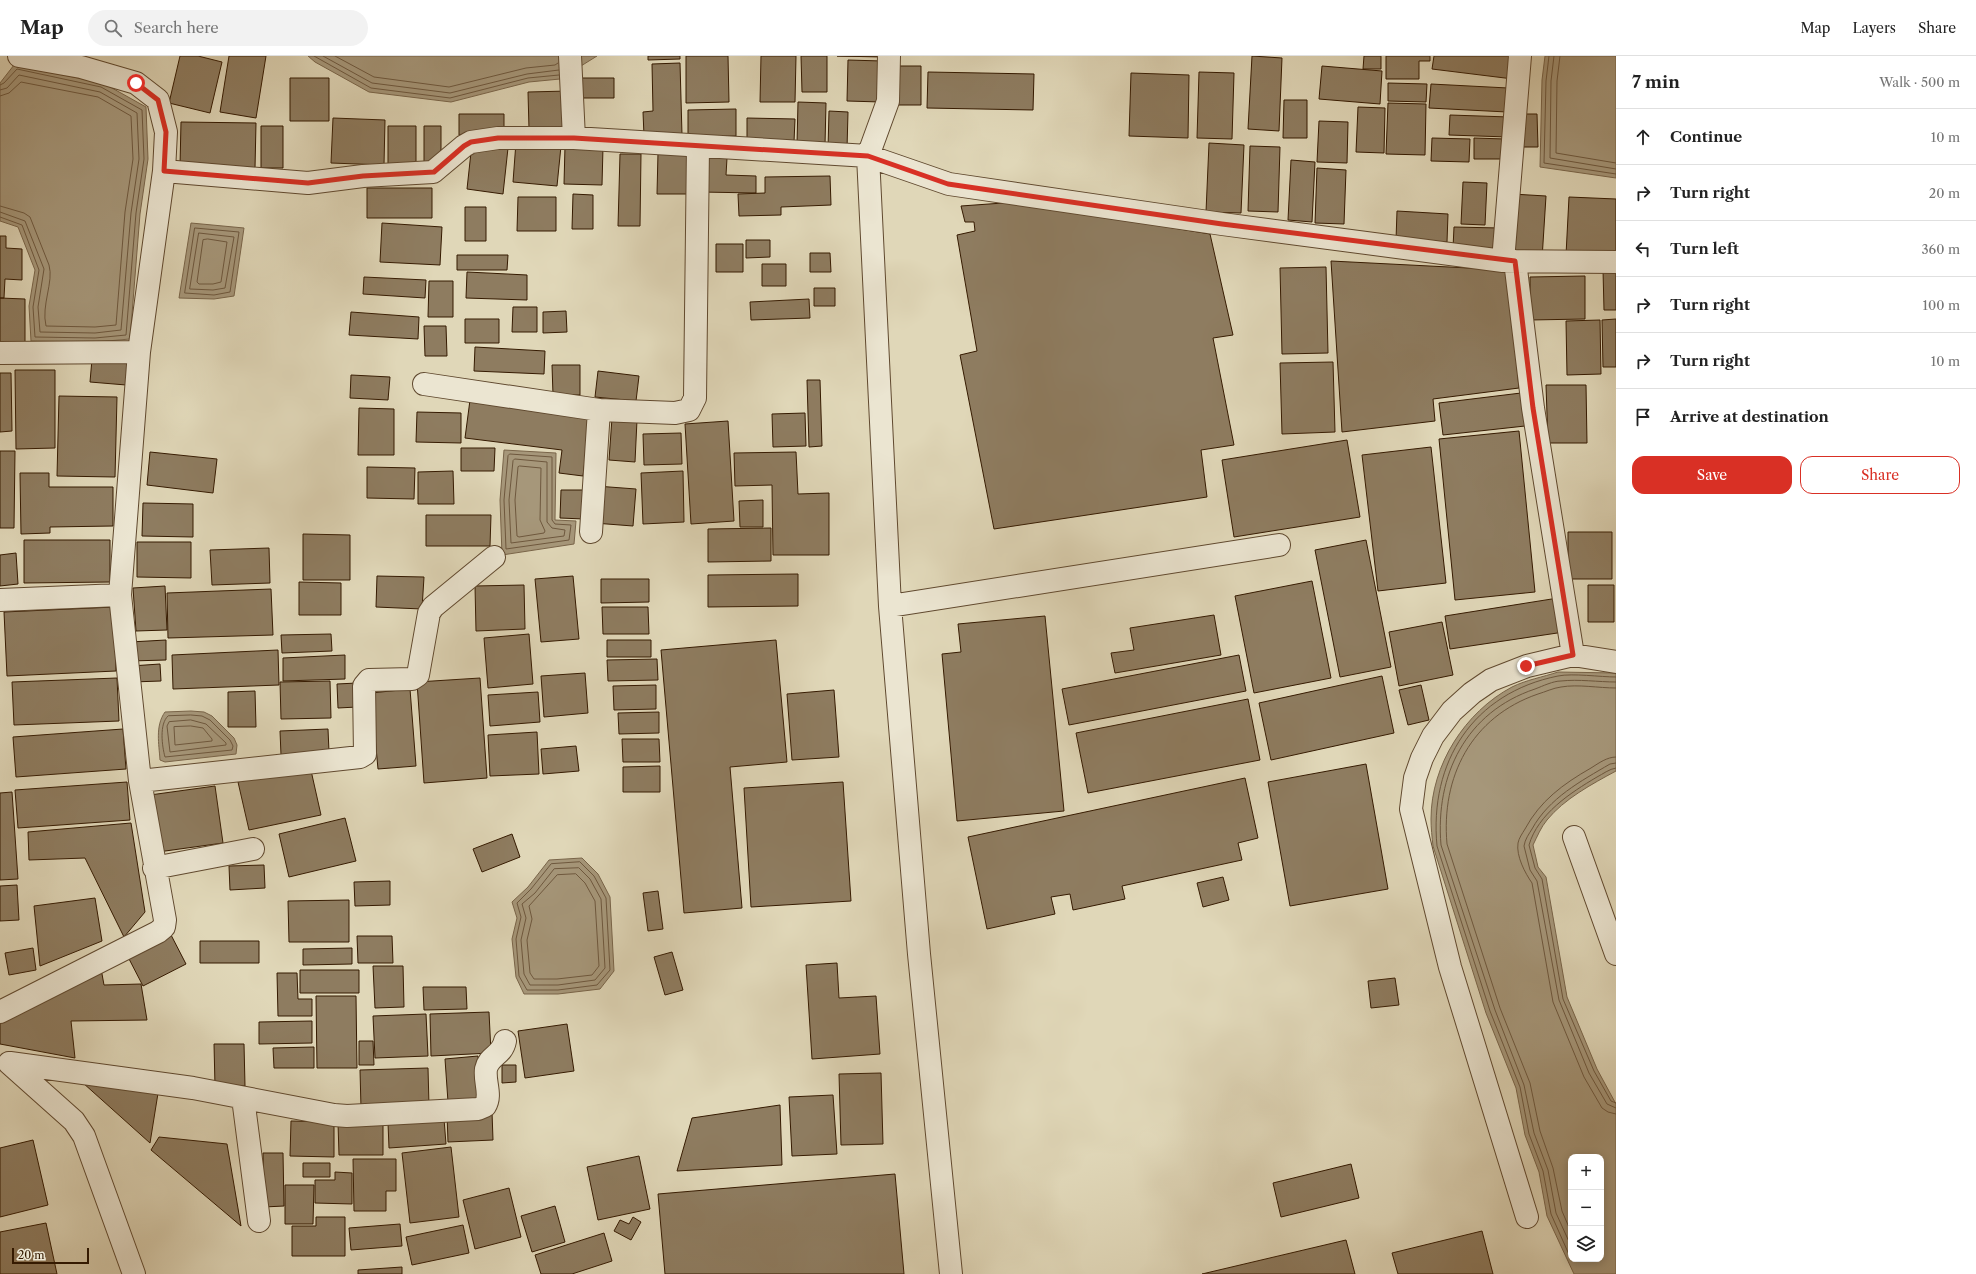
<!DOCTYPE html>
<meta charset="utf-8">
<style>
:root{--surface:#fff;--page:#f2f2f2;--text:#222;--muted:#767676;--line:#e0e0e0;--accent:#d93025}
body{margin:0;font-family:"Libre Caslon Text",serif;background:var(--page);color:var(--text)}
.controls{position:absolute;right:12px;bottom:12px;display:grid;overflow:hidden;border-radius:8px;box-shadow:0 2px 10px #0003}
.controls button{width:36px;height:36px;display:grid;place-items:center;padding:0;border:0;border-bottom:1px solid var(--line);background:var(--surface);color:var(--text);font:20px sans-serif}
.scale{position:absolute;left:12px;bottom:10px;width:77px;box-sizing:border-box;padding-left:4px;border:2px solid #351a01;border-top:0;font-size:11px;line-height:14px;white-space:nowrap;color:#351a01;-webkit-text-stroke:3px #ebe5d1;paint-order:stroke}
.stop{position:absolute;width:12px;height:12px;margin:-9px;border:3px solid #d93025;border-radius:50%;background:#fff}
.stop.end{background:#d93025;border-color:#fff;box-shadow:0 1px 4px #0008}
.list{margin:0;padding:0;list-style:none}
h2{display:flex;justify-content:space-between;align-items:center;height:52px;margin:0;padding:0 16px;font-size:17px}
h2 small{font-size:13px;font-weight:400;color:var(--muted)}
.list li{display:grid;grid-template-columns:26px 1fr auto;gap:12px;align-items:center;box-sizing:border-box;height:56px;padding:0 16px;border-top:1px solid var(--line)}
.list b{display:block;font-size:15px;white-space:nowrap}
.list em{font-size:13px;font-style:normal;color:var(--muted)}
.actions{display:flex;gap:8px;padding:12px 16px}
.actions a{flex:1;padding:9px 0;border:1px solid var(--accent);border-radius:12px;text-align:center;font-size:14px;color:var(--accent)}
.actions .main{background:var(--accent);color:#fff}
.icon{flex:none;width:22px;height:22px;fill:none;stroke:currentColor;stroke-width:2;stroke-linecap:round;stroke-linejoin:round}
.map{position:relative;flex:none;width:1616px;height:1218px;overflow:hidden}
header{display:flex;align-items:center;gap:24px;box-sizing:border-box;height:56px;padding:0 20px;background:var(--surface);border-bottom:1px solid var(--line)}
header strong{font-size:19px}
nav{display:flex;gap:22px;margin-inline-start:auto;font-size:14px}
.search{width:280px;height:36px;background:var(--page);display:flex;align-items:center;gap:10px;box-sizing:border-box;padding:0 14px;border-radius:22px;color:var(--muted);font-size:15px}
main{display:flex}
aside{flex:1;background:var(--surface)}
.map>svg:first-child{display:block}
.water{fill:#a6977a;stroke:#79654a;fill-rule:evenodd}
.lines{fill:none;stroke-linecap:round;stroke-linejoin:round}
.shore{stroke:#6e583e;stroke-width:1}
.building{fill:#8e7c60;stroke:#351a01}
.minor-casing{stroke:#60492f;stroke-width:24}
.minor{stroke:#ebe5d1;stroke-width:22}
.route{stroke:#d93025;stroke-width:5}
</style>
<header>
<strong>Map</strong>
<div class="search"><svg class="icon" aria-label="search" viewBox="0 0 24 24"><circle cx="10" cy="10" r="6"/><path d="M15 15l6 6"/></svg>Search here</div>
<nav><a>Map</a><a>Layers</a><a>Share</a></nav>
</header>
<main>
<div class="map">
<svg width="1616" height="1218" viewBox="0 0 1616 1218">
<rect width="100%" height="100%" fill="#e0d7b8"/>
<filter id="stains"><feTurbulence type="fractalNoise" baseFrequency=".005" numOctaves="4"/><feColorMatrix values="0 0 0 0 .2 0 0 0 0 .09 0 0 0 0 .02 0 0 0 .5 -.17"/></filter>
<radialGradient id="worn" r=".72"><stop offset=".6" stop-color="#630" stop-opacity="0"/><stop offset="1" stop-color="#630" stop-opacity=".3"/></radialGradient>
<path class="water" d="M308,0H597L560,23L529,26L451,46L369,36L315,6Z
M1545,0H1616V122L1540,111L1542,24Z
M14,9L103,27L146,51L148,103L140,158L130,283L96,286L31,285L29,250L35,214L18,171L0,165V27Z
M191,167L244,172L234,240L214,243L179,242Z
M504,394L556,397L555,464L576,465L574,488L502,499L500,444Z
M1558,616L1616,617V715C1592,728 1564,743 1547,764C1541,771 1537,781 1533,789L1538,811L1546,821L1567,941L1597,1013L1616,1048V1218H1574L1547,1160L1539,1116L1525,1079L1516,1032L1486,957L1433,790C1432,781 1431,772 1431,763C1431,709 1465,656 1512,631C1526,624 1543,621 1558,616ZM1571,1101H1601V1203H1571Z
M191,655L204,656L212,660L234,682L237,689L236,698L165,706L160,704C159,688 155,670 165,656Z
M582,802L598,818L610,841L614,915L600,933L558,938H524L516,921L512,883L517,862L512,846L528,831L549,804Z"/>
<g class="lines">
<path class="shore" d="M314,0L371,32L450,42L528,22L559,19
M323,0L372,27L450,37L527,18L559,14
M335,0L374,21L449,31L526,12L555,9L558,7
M1549,0L1546,25L1544,107L1616,118
M1554,0L1551,25L1550,102L1616,113
M1560,0L1557,25L1556,97L1616,107
M0,29L4,27L17,13L101,31L142,54L144,103L136,157L126,279L95,282L35,281L33,251L39,214L22,169L0,161
M0,34L7,32L19,19L100,36L137,57L139,103L131,157L121,274L95,277L40,276L38,251L44,213L25,165L0,156
M0,40L9,37L21,26L98,41L131,60L133,103L125,156L116,269L95,271L46,270C41,249 54,226 49,209L30,161L24,157L0,150
M195,172L239,176L230,236L214,239L185,237Z
M199,177L234,181L225,232L213,234L190,233Z
M208,183L227,186L221,226L213,228H199L197,226L203,184Z
M510,398L552,401V464L555,468L571,469L569,484L506,493L504,444L508,400Z
M515,403L547,406V466L552,472L565,474L564,480L511,487L509,444L513,405Z
M520,410L541,412L540,464L545,475L544,477L519,481L517,480L515,444L518,411Z
M191,659L202,660L210,664L230,684L233,690L232,694L165,701C162,690 159,668 168,660Z
M191,664L206,668L226,687V689L170,696L167,670L169,666Z
M191,670L203,672L212,683V685L175,689L174,671Z
M1616,701C1607,701 1599,707 1591,712C1563,728 1540,745 1525,773C1522,778 1519,782 1518,787C1516,800 1525,817 1532,827L1553,946L1584,1021L1602,1052L1608,1056L1616,1058
M1616,707L1610,708C1581,725 1549,742 1532,773C1529,778 1525,783 1524,790L1530,814L1537,825L1559,944L1589,1017L1607,1048L1616,1052
M1616,712C1609,713 1603,718 1597,721C1570,737 1538,758 1529,789L1535,812L1542,823L1563,943L1594,1015L1611,1045L1616,1047
M580,806L594,820L606,842L610,914L597,929L558,934H527L519,920L516,883L521,861L517,847L531,833L551,808Z
M579,812L590,823L601,843L605,912L595,924L558,929H530L524,918L521,884L526,862L522,848L535,837L554,813Z
M576,818L585,827L595,845L599,910L592,919L557,923H534L530,917L527,884L532,863L529,850L557,819Z
M1571,1176L1562,1155L1553,1112L1540,1075L1530,1027L1500,952L1447,788C1441,721 1471,661 1538,638C1545,636 1553,632 1561,631C1578,628 1598,632 1616,632
M1571,1190L1556,1157L1548,1114L1534,1077L1524,1029L1495,954L1441,789C1435,719 1466,656 1535,633C1543,630 1553,625 1561,625C1579,623 1598,626 1616,626
M1571,1203L1551,1158L1543,1115L1529,1078L1520,1031L1490,955L1437,790C1429,706 1473,637 1558,620C1573,617 1600,621 1616,621"/>
</g>
<path class="building" d="M180,0H198L222,6L210,57L169,47Z
M229,0H266L256,62L220,56Z
M648,0H680V3L648,4Z
M686,0H728L729,46L686,47Z
M761,0H796L795,46H760Z
M801,0H827V36H802Z
M837,0H882V1Z
M1252,0L1282,2L1279,75L1248,73Z
M1364,0H1381V13H1363Z
M1386,0H1430V5H1419V23H1386Z
M1434,0H1516L1513,23L1432,13Z
M848,4L882,5L881,46L847,45Z
M680,7L682,79L644,80L643,56L653,55L652,8Z
M896,10H921V49H896Z
M1322,10L1382,15L1380,48L1319,43Z
M928,16L1034,18L1033,54L927,52Z
M1199,16L1234,17L1232,83L1197,82Z
M1131,17L1189,19L1188,82L1129,80Z
M290,22H329V65H290Z
M579,22H614V42H580Z
M1388,27L1427,28L1426,46L1388,45Z
M1431,28L1508,32L1507,56L1429,52Z
M568,35L569,72L529,73L528,36Z
M1284,44H1307V82H1283Z
M798,46L826,47L825,89L797,88Z
M1388,47L1426,48L1425,99L1386,98Z
M1358,51L1385,52L1384,97L1356,96Z
M736,53V80L688,81V54Z
M829,55L848,56L847,93H828Z
M459,58H504V79H459Z
M1516,58H1537L1538,91H1517Z
M1450,59L1509,61L1508,81L1449,79Z
M333,62L385,64L384,109L331,107Z
M747,62L795,63L794,86L747,85Z
M1319,65L1348,66L1347,107L1317,106Z
M181,66L256,67L255,112L180,110Z
M261,70H283V112H261Z
M388,70H416V110H388Z
M424,70H441V107H424Z
M1432,82L1470,83L1469,106L1431,105Z
M1474,82L1505,83V103H1474Z
M516,86L561,90L557,130L513,126Z
M472,87L508,92L503,138L467,133Z
M1209,87L1244,89L1241,157L1206,156Z
M565,90L603,91L602,129L564,128Z
M1250,90L1280,91L1278,156L1248,155Z
M658,97H693L692,138H657Z
M620,98H641L640,170H618Z
M702,101L727,102L726,119L756,120V137L701,136Z
M1291,104L1315,106L1312,166L1288,164Z
M1317,112L1346,114L1344,168L1315,167Z
M830,120L831,149L781,151V159L739,160L738,138L765,137V121Z
M1463,126L1487,127L1485,169L1461,168Z
M367,132H432V162H367Z
M573,138L593,139V173H572Z
M1512,138L1546,140L1542,203L1508,201Z
M518,141H556V175H517Z
M1569,141L1616,143V202L1566,199Z
M1017,146L1210,178L1233,279L1213,282L1234,389L1201,394L1207,441L994,473L960,299L977,295L957,179L975,175L974,166H965L961,150Z
M465,151H486V185H465Z
M1397,155L1448,158L1447,186L1396,184Z
M382,167L442,171L440,209L380,206Z
M1454,171L1499,172V193L1453,192Z
M0,180H6V192L22,193V224L5,223L4,242H0Z
M746,184H770V201L746,202Z
M716,188H743V216H716Z
M810,197H830L831,216H810Z
M457,199H508L507,214H457Z
M1331,205L1508,214L1519,332L1433,343L1435,365L1342,376Z
M762,208H786V230H762Z
M1326,211L1328,297L1282,298L1280,212Z
M1616,213V254H1604L1603,214Z
M467,216L527,219V244L466,242Z
M1585,220V263L1530,264V221Z
M364,221L426,224L425,242L363,238Z
M429,225H453V261H428Z
M814,232H835V250H814Z
M0,242L25,243V288H0Z
M809,243L810,262L751,264L750,246Z
M513,251H537V276H512Z
M566,255L567,276L543,277V256Z
M351,256L419,261L418,283L349,279Z
M465,263H499V287H465Z
M1616,263V311H1603L1602,264Z
M1600,264L1601,318L1567,319L1566,265Z
M424,270H446L447,300H425Z
M475,291L545,295L544,318L474,315Z
M92,303L128,306L126,329L90,326Z
M1333,306L1335,376L1282,378L1280,307Z
M552,309H580V339H553Z
M15,314H55V392L16,393Z
M598,315L639,320L636,345L595,341Z
M0,317H11L12,375L0,376Z
M351,319L390,321L388,344L350,342Z
M807,324H820L822,390L809,391Z
M1546,329H1586L1587,387H1548Z
M1521,337L1525,370L1443,379L1439,347Z
M59,340L117,341L115,421L57,420Z
M470,344L591,359L583,420L559,417L562,394L465,382Z
M359,352L394,353V399H358Z
M417,356L461,357V387L416,386Z
M805,357L806,390L773,391L772,358Z
M612,362L637,364L635,406L609,404Z
M728,365L734,465L691,468L685,368Z
M1519,375L1535,536L1455,544L1439,383Z
M681,377L682,408L644,409L643,378Z
M1347,384L1360,461L1234,481L1222,404Z
M1431,391L1446,527L1378,535L1362,399Z
M461,392H495L494,415H461Z
M0,395H15L14,472H0Z
M150,396L217,403L213,437L147,429Z
M796,396L798,438L829,437V499H773L772,429L735,430L734,397Z
M367,411L415,412L414,443L367,442Z
M453,415L454,448H418V416Z
M683,415L684,466L643,468L641,417Z
M20,417H49V431H113V470L50,471V477L21,478Z
M596,430L636,433L633,470L594,467Z
M561,434H585L584,463L560,462Z
M763,444V471H740L739,445Z
M143,447L193,448V481L142,480Z
M426,459H491L490,490H426Z
M771,472V505L708,506V473Z
M1568,476H1612V523H1568Z
M303,478L350,479V524H303Z
M24,484H110V526L24,527Z
M1366,484L1391,611L1340,621L1315,494Z
M137,486H191V522L137,521Z
M269,492L270,527L212,529L210,494Z
M16,497L18,528L0,530V499Z
M798,518V550L708,551V519Z
M377,520L424,521L422,553L376,551Z
M573,520L579,583L541,586L535,523Z
M601,523H649V546L601,547Z
M1312,525L1331,622L1254,637L1235,540Z
M299,526L341,527V559H299Z
M524,529L525,573L476,575L475,530Z
M1588,529H1614V566H1588Z
M165,530L167,574L136,575L133,532Z
M271,533L273,579L168,582L167,537Z
M1558,542L1564,576L1450,593L1445,560Z
M114,551L116,615L7,620L4,556Z
M602,551H648L649,578H603Z
M1214,559L1221,599L1115,617L1111,597L1134,594L1130,572Z
M1045,560L1064,755L957,765L942,598L961,596L958,568Z
M1442,566L1453,619L1399,630L1389,576Z
M331,578L332,595L282,597L281,579Z
M529,578L533,628L488,632L484,582Z
M166,584V604L130,605V586Z
M607,584H651V601H607Z
M776,584L787,706L730,711L742,852L684,857L661,594Z
M278,594L279,629L173,633L172,599Z
M345,599V623L283,625V602Z
M1239,599L1246,635L1069,669L1062,633Z
M657,603L658,624L608,625L607,604Z
M160,608L161,625L132,626L131,610Z
M585,617L588,657L544,661L541,620Z
M1382,620L1394,677L1271,704L1259,647Z
M117,622L119,665L14,669L12,626Z
M480,622L487,722L424,727L417,626Z
M330,625L331,662L281,663L280,626Z
M357,627V651L338,652L337,628Z
M656,629V653L614,654L613,630Z
M1421,629L1429,664L1408,669L1399,634Z
M410,633L416,710L378,713L371,637Z
M834,634L839,701L792,704L787,638Z
M255,635L256,671H228V636Z
M538,636L540,666L490,670L488,639Z
M1248,643L1260,704L1088,737L1076,677Z
M659,656V677L619,678L618,657Z
M123,673L126,713L16,721L13,681Z
M328,673L329,696L281,699L280,675Z
M537,676L539,718L490,720L488,679Z
M622,683H659L660,706H623Z
M576,690L579,715L543,718L541,693Z
M1366,708L1388,833L1290,850L1268,726Z
M310,710L321,759L249,774L238,726Z
M660,710V736H623V711Z
M1245,722L1258,782L1238,787L1242,804L1122,830L1125,843L1073,854L1070,838L1051,841L1055,858L987,873L968,781Z
M127,726L130,764L18,772L15,734Z
M843,726L851,845L751,851L744,732Z
M215,730L223,787L158,796L150,739Z
M12,736L18,823L0,824V737Z
M345,762L356,805L289,821L279,778Z
M131,767L145,856L124,881L85,802L29,804L28,776Z
M512,778L520,801L482,816L473,793Z
M264,809L265,832L230,834L229,810Z
M1223,821L1229,844L1203,851L1197,827Z
M390,825V849L355,850L354,826Z
M17,829L19,864L0,865V830Z
M658,835L663,873L648,875L643,837Z
M95,842L102,885L40,910L34,850Z
M349,844V886H289L288,845Z
M170,877L186,908L143,930L127,899Z
M357,880H392L393,907H358Z
M200,885H259V907H200Z
M33,892L36,914L9,919L5,897Z
M352,892V908L303,909V893Z
M672,896L683,934L665,939L654,901Z
M100,907L104,929L141,928L147,964L71,965L75,1002L0,988V964Z
M837,907L839,942L876,940L880,998L812,1003L806,909Z
M373,910H403L404,951L375,952Z
M300,914H359V937H300Z
M277,917H297L298,943H312V960H278Z
M1395,922L1399,949L1371,952L1368,925Z
M423,931H466L467,953L424,954Z
M316,940H356L357,1012H317Z
M489,956L491,997L431,1000L430,958Z
M426,958L428,1000L375,1002L373,960Z
M312,965V987L259,988V966Z
M567,968L574,1015L525,1022L518,975Z
M359,985H373L374,1009H359Z
M214,988H244L245,1030H215Z
M314,991V1012H274L273,992Z
M478,1000L481,1044L448,1046L445,1003Z
M502,1009H516V1026L502,1027Z
M428,1012L429,1050L361,1052L360,1014Z
M881,1017L883,1088L841,1089L839,1018Z
M73,1018L159,1031L150,1087Z
M833,1039L837,1098L792,1100L789,1041Z
M780,1049L782,1109L677,1115L692,1062Z
M492,1056L493,1084L448,1086L447,1058Z
M444,1063L446,1088L389,1092L388,1067Z
M291,1065L334,1066V1101L290,1100Z
M383,1066V1099H339L338,1067Z
M159,1081L227,1088L241,1170L151,1094Z
M33,1084L48,1149L0,1161V1092Z
M451,1091L459,1161L410,1167L402,1097Z
M263,1097H283L284,1150L264,1151Z
M639,1100L650,1153L598,1164L587,1111Z
M353,1103H396V1135H386V1155H354Z
M303,1107H330V1121H303Z
M1351,1108L1359,1142L1281,1161L1273,1127Z
M335,1116L352,1117V1148L315,1147V1124H335Z
M895,1118L904,1218H665L658,1138Z
M285,1129H314L313,1168H285Z
M509,1132L521,1181L475,1193L463,1144Z
M555,1150L565,1186L532,1196L521,1160Z
M316,1161H345V1200H292V1170H316Z
M633,1161L641,1166L631,1184L614,1175L620,1164L629,1168Z
M46,1167L57,1218H0V1176Z
M400,1168L402,1190L351,1194L349,1172Z
M463,1169L469,1197L412,1209L406,1181Z
M1482,1175L1493,1218H1398L1392,1197Z
M604,1177L612,1205L572,1218H541L535,1199Z
M1346,1184L1355,1218H1202Z
M402,1211V1218H358V1214Z"/>
<g class="lines">
<defs>
<path id="minor" d="M570,0L574,82
M889,0L888,45L868,100L890,550L919,898L951,1218
M164,115L308,127L363,120L433,116L464,90L471,86L498,82H574L868,100L949,128L1222,168L1503,205L1616,206
M1503,205L1520,0
M1515,205L1533,352L1573,599
M0,297L139,296
M424,328L599,354
M591,476L599,354L675,357L689,354L695,342L698,90
M0,544L120,539
M890,550L1279,489
M140,725L360,701L365,698L364,630L369,624L412,623L418,619L429,557L433,551L494,501
M1574,781L1616,898
M154,812L253,793
M0,956L158,876L164,871L165,864L140,725L120,539L139,296L164,115L166,76L158,44L136,27L81,11L19,0
M9,1007L74,1065L84,1080L134,1218
M10,1007L193,1032L334,1059L347,1060L478,1053L485,1050C492,1039 484,1026 486,1013C489,999 502,1000 505,985
M243,1042L259,1165
M1527,1161L1450,911L1411,753L1415,722L1422,702L1433,680L1452,655L1472,637L1491,624L1527,610L1573,599L1616,606"/>
</defs>
<use href="#minor" class="minor-casing"/>
<use href="#minor" class="minor"/>
</g>
<g class="lines">
<path class="route" d="M136,27L158,44L166,76L164,115L308,127L363,120L434,116L464,90L471,86L498,82H574L868,100L948,128L1222,168L1515,205L1533,352L1573,599L1526,610"/>
</g>
<rect width="100%" height="100%" filter="url(#stains)"/>
<rect width="100%" height="100%" fill="url(#worn)"/>
</svg>
<div class="controls">
<button>+</button>
<button>−</button>
<button><svg class="icon" aria-label="layers" viewBox="0 0 24 24"><path d="M12 4l9 5-9 5-9-5zM3 14l9 5 9-5"/></svg></button>
</div>
<div class="scale">20 m</div>
<div class="stop" style="left:136px;top:27px"></div>
<div class="stop end" style="left:1526px;top:610px"></div>
</div>
<aside>
<h2>7 min<small>Walk · 500 m</small></h2>
<ul class="list">
<li><svg class="icon" aria-label="ahead" viewBox="0 0 24 24"><path d="M12 20V5M6 11l6-6 6 6"/></svg><div><b>Continue</b></div><em>10 m</em></li>
<li><svg class="icon" aria-label="right" viewBox="0 0 24 24"><path d="M7 20v-9h11M14 6l5 5-5 5"/></svg><div><b>Turn right</b></div><em>20 m</em></li>
<li><svg class="icon" aria-label="left" viewBox="0 0 24 24"><path d="M17 20v-9H6M10 6l-5 5 5 5"/></svg><div><b>Turn left</b></div><em>360 m</em></li>
<li><svg class="icon" aria-label="right" viewBox="0 0 24 24"><path d="M7 20v-9h11M14 6l5 5-5 5"/></svg><div><b>Turn right</b></div><em>100 m</em></li>
<li><svg class="icon" aria-label="right" viewBox="0 0 24 24"><path d="M7 20v-9h11M14 6l5 5-5 5"/></svg><div><b>Turn right</b></div><em>10 m</em></li>
<li><svg class="icon" aria-label="arrive" viewBox="0 0 24 24"><path d="M6 21V4h12l-3 4 3 4H6"/></svg><div><b>Arrive at destination</b></div></li>
</ul>
<div class="actions"><a class="main">Save</a><a>Share</a></div>
</aside>
</main>
